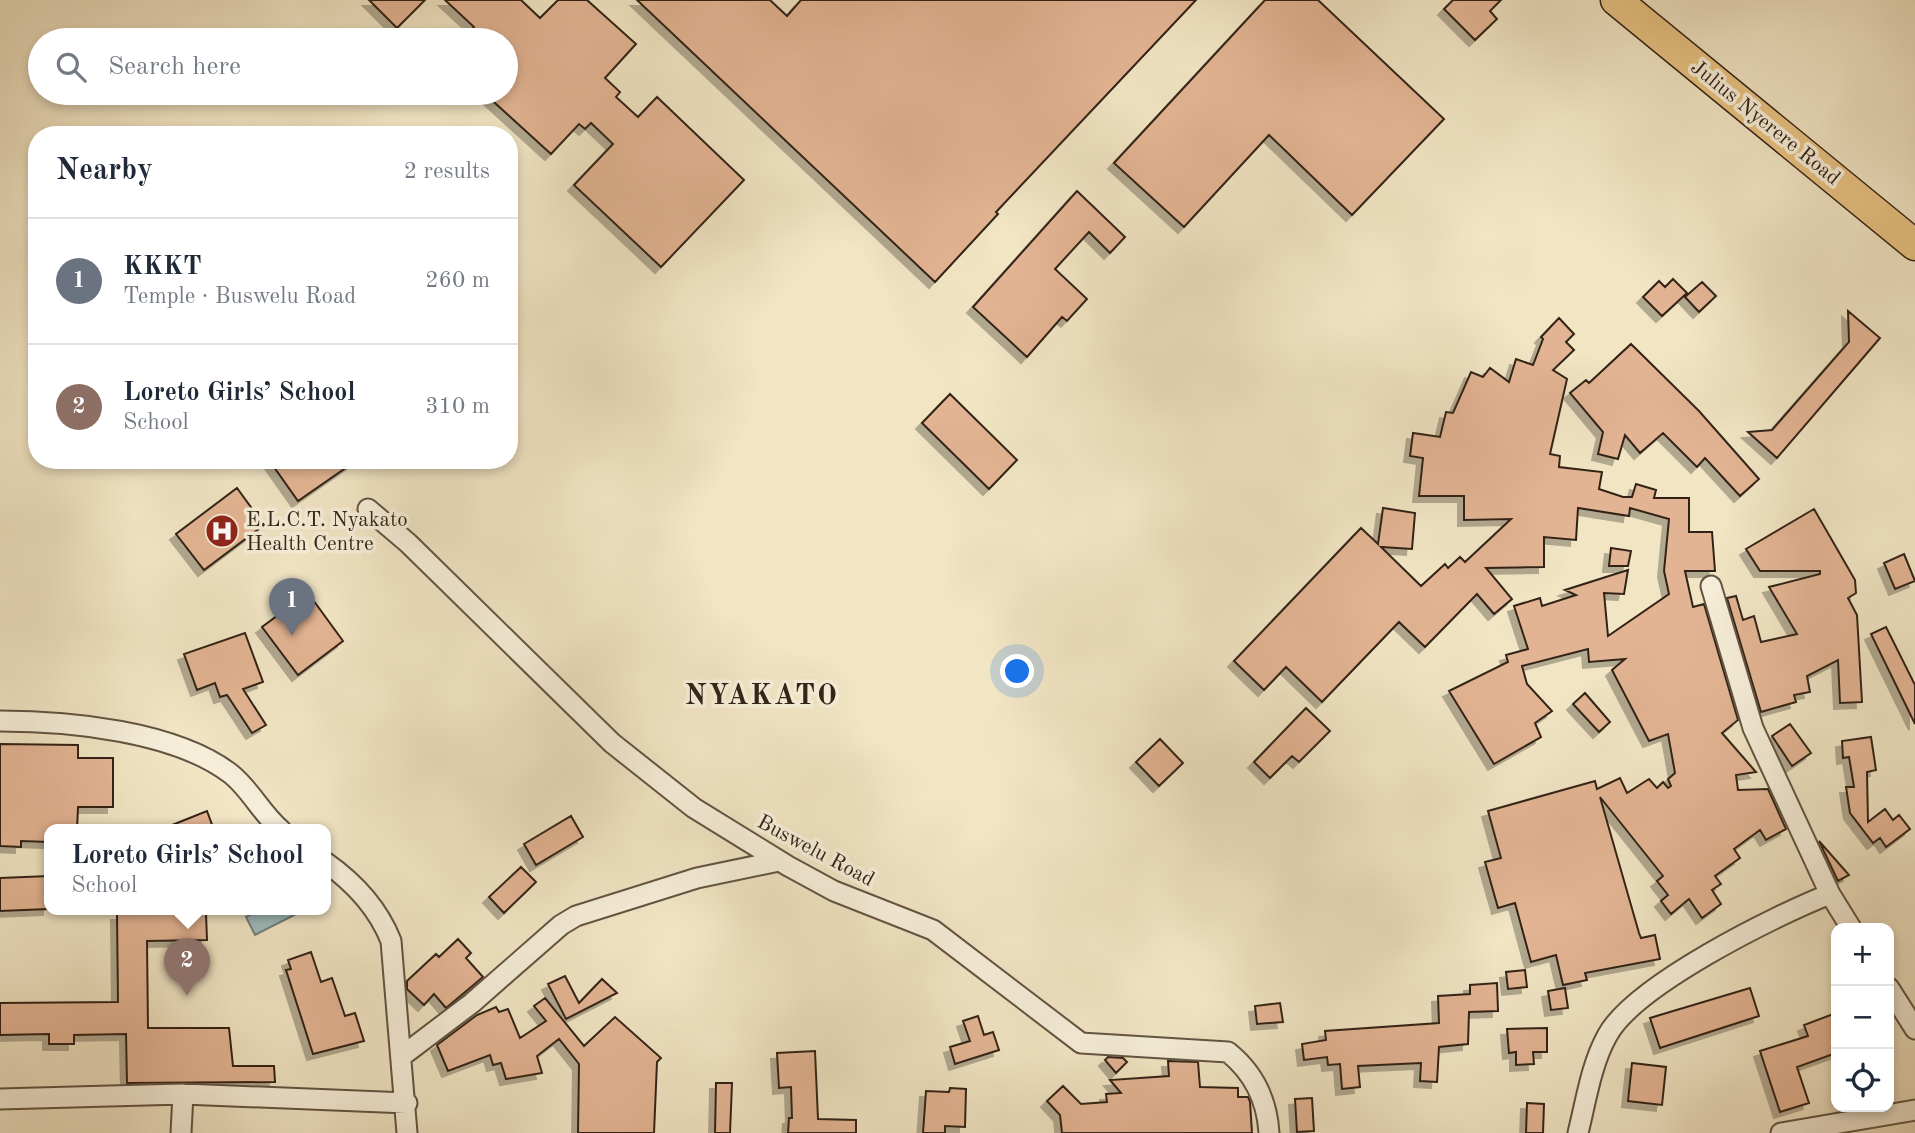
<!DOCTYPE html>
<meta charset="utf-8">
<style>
:root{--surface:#fff;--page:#f2f2f3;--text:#1f2937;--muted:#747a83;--line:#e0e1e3;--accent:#8f2418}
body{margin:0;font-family:"Old Standard TT",serif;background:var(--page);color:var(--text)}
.controls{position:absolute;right:21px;bottom:21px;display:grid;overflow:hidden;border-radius:14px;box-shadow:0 4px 10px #0003}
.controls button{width:63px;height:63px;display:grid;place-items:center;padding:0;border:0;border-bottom:2px solid var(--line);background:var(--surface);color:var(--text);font:35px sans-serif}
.you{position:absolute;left:1018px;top:672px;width:24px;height:24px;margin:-18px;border:5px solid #fff;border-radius:50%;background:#1a73e8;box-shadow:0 0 0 10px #1a73e833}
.badge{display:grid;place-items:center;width:46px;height:46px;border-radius:50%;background:var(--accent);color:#fff;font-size:23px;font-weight:700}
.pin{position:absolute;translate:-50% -58px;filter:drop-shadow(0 2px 4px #0008)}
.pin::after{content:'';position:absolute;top:37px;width:24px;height:21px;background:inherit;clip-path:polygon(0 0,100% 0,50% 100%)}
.popup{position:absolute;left:44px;top:824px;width:287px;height:91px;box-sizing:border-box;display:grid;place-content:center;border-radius:14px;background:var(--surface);filter:drop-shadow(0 2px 5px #0005);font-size:23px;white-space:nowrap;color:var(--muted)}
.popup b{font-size:26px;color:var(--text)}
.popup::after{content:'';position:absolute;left:50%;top:100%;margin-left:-14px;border:14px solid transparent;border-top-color:var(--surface)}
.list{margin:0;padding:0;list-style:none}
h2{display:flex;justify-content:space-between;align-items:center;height:91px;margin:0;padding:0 28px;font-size:30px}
h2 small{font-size:23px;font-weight:400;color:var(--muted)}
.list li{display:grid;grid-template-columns:46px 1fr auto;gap:21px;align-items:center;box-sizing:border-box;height:126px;padding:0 28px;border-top:2px solid var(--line)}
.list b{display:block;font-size:26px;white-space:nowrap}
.list p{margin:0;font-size:23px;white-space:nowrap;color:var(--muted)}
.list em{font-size:23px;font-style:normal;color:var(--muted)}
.icon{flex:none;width:38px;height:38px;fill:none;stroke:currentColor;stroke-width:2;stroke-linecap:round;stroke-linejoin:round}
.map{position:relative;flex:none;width:1915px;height:1133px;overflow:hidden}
.search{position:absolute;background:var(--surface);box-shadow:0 4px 10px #0003;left:28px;top:28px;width:490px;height:77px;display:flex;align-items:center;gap:18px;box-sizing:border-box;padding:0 24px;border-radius:38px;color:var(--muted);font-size:26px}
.panel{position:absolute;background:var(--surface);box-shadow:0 4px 10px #0003;left:28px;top:126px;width:490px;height:343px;border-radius:28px}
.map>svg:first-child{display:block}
.water{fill:#9fbcbe;stroke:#737f7b;stroke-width:2}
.building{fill:#e3b493;stroke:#322417;stroke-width:2;filter:url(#shadow)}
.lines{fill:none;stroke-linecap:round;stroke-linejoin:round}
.minor-casing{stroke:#625442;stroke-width:23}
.highway-casing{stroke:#322417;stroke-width:33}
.minor{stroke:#f6eed9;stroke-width:19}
.highway{stroke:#e8c282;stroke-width:30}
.labels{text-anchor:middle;stroke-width:7;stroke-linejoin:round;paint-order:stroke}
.street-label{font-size:21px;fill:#322417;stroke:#f6eed9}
.poi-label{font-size:21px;fill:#322417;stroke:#f6eed9;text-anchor:start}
.district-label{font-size:28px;font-weight:bold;letter-spacing:2px;fill:#322417;stroke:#f6eed9}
</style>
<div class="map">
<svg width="1915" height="1133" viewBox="0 0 1915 1133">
<defs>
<filter id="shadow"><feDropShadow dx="-6" dy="6" stdDeviation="0" flood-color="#0004"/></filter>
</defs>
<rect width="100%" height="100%" fill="#f1e5c4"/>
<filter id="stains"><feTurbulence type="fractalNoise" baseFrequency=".00286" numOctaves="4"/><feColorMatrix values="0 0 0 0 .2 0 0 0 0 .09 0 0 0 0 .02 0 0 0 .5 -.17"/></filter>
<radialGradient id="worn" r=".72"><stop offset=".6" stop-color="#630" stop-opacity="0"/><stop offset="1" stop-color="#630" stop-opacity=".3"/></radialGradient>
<path class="water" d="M259,910H304L255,935L246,917Z"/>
<path class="building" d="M369,0H425L397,28Z
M445,0H521L540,18L558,0H587L636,44L605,78L620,92L616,97L638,117L657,97L744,180L661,267L574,185L613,144L591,123L585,129L579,124L551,154L484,93H506V40H462L474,27Z
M637,0H770L787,16L801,0H1196L996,212L998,214L935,282Z
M1265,0H1318L1444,119L1352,215L1269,135L1184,227L1114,163Z
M1453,0H1501L1490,11L1497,19L1475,40L1444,9Z
M1077,191L1125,237L1110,253L1089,232L1055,269L1087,299L1067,321L1062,317L1027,357L973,307Z
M1673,279L1687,293L1662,316L1643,297L1659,281L1665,287Z
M1702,282L1716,296L1699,312L1685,297Z
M1848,311L1880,338L1777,458L1748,432L1772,430L1849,342Z
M1559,318L1574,334L1566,342L1574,350L1553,370L1567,379L1550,454L1560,456L1559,467L1602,472L1599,489L1623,497H1632L1636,484L1656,490L1654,498H1689V532H1712L1715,571H1685L1693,607L1704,604L1738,720L1722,733L1756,772L1736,775L1738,790L1768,789L1786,829L1766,840L1760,830L1734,849L1740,858L1715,876L1721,884L1712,890L1721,904L1702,918L1689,899L1671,914L1661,901L1668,895L1657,881L1663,876L1600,797L1639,933L1641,938L1655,935L1660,959L1585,973L1587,980L1563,985L1556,955L1531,962L1515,903L1498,908L1485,862L1501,858L1488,811L1595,781L1597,789L1620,778L1627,793L1649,779L1657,788L1663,782L1668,788L1671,786L1668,779L1675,773L1668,734L1649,741L1612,670L1625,659L1589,662L1588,649L1522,666L1527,684L1552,711L1535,723L1541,737L1494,764L1449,691L1508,662L1506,655L1528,649L1514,606L1540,598L1542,606L1576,595L1565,590L1628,570L1624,594L1604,593L1608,636L1669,594L1664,571L1669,519L1630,508L1629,516L1578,508L1576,540L1544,537V567L1486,568L1512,599L1494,614L1477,594L1425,647L1399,622L1322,702L1286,667L1264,690L1234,661L1361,528L1378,544L1383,508L1415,513L1412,549L1381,547L1421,586L1445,564L1448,568L1460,557L1465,562L1511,519L1464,520V496H1419L1423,458L1410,456L1413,433L1440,437L1446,412L1453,413L1471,372L1483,377L1490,368L1509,382L1516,359L1533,365L1543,339L1541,337Z
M1631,344L1699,411L1759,479L1740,496L1705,458L1697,467L1663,433L1640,453L1625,435L1618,459L1598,454L1603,432L1570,393L1586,380L1589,383Z
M950,394L1017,460L989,489L922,423Z
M269,460H357L298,501Z
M237,488L264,525L204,570L176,534Z
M1814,509L1855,580L1856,593L1848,598L1857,615L1862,702L1840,703L1838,660L1807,676L1810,692L1794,695L1796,702L1761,712L1727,598L1736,596L1743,620L1754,616L1761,642L1797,634L1769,587L1820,574V571H1760L1746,549Z
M1611,548L1631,551L1628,566H1609Z
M1904,554L1915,581L1895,589L1884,563Z
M308,593L343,641L298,675L262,627Z
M1886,627L1915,685V724L1871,634Z
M245,633L263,682L243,689L266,725L252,733L227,695L220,697L215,683L197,690L184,654Z
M1585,693L1610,722L1599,732L1573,704Z
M1306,708L1330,731L1299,762L1292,756L1270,778L1254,762Z
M1790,724L1811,753L1792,766L1772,736Z
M1871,737L1876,770L1867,772L1868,822L1885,809L1893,820L1899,815L1910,829L1886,847L1880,838L1873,843L1850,813L1846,787H1854L1849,757L1843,758L1842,741Z
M1160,739L1183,763L1159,786L1136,762Z
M0,744L78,745V758H113V807H78L77,830H49V842L21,841V847L0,846Z
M207,811L214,830H162V829Z
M571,816L583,837L536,865L524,844Z
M1819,841L1849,875L1838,881Z
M521,867L536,882L504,913L489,897Z
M49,876V909L0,911V878Z
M117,914H206L207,940L147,941L148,1028H229L233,1066H274L275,1082L127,1083L126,1034L74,1035V1044H49V1034L0,1035V1003L118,1002Z
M458,939L471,953L466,958L483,977L446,1008L434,994L424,1005L407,989V981L436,954L439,957Z
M311,952L321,982L332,978L345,1016L355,1013L364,1041L313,1054L286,970L291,969L288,960Z
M1525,970L1527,987L1508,989L1506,972Z
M565,976L579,1003L602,979L617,993L566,1019L548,984Z
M1497,983L1498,1011L1469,1012L1468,1044L1439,1047L1437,1082L1420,1081L1421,1063L1358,1066L1360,1087L1342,1089L1340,1064L1328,1065L1327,1057L1304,1060L1302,1044L1326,1040L1325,1031L1439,1023L1438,996L1470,994V985Z
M1565,988L1568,1008L1551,1010L1548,991Z
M1750,988L1759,1016L1660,1048L1650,1018Z
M545,998L584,1046L615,1017L661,1058L657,1062L654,1133H578L579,1064L559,1039L537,1056L542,1073L506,1079L501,1063L493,1065L490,1055L448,1071L437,1045L477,1015L496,1007L499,1012L508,1009L520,1038L546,1021L534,1006Z
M1280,1003L1283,1022L1257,1024L1255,1006Z
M1836,1013V1053L1797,1067L1809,1103L1780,1112L1760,1051L1808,1036L1804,1025Z
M978,1016L984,1035L993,1032L999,1050L955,1064L950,1047L970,1041L963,1021Z
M1547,1028V1052H1533L1534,1064L1516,1065V1052L1509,1053L1507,1029Z
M815,1051L818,1119L856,1120V1133H788L789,1118H792L791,1087L779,1088L777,1053Z
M1108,1057L1123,1058L1127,1062L1116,1073L1105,1060Z
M1168,1061L1198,1062L1200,1087L1238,1088V1097H1248L1250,1102L1252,1133H1062L1060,1115L1047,1101L1063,1086L1081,1104L1107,1102L1106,1094L1121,1093L1110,1080L1169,1076Z
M1632,1063L1666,1067L1662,1105L1628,1101Z
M716,1083H732L730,1133H715Z
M950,1088L966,1089L965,1127L945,1126V1133H923L926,1091L949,1092Z
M1312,1098L1314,1131L1297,1132L1295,1099Z
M1527,1103L1544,1104L1543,1133H1526Z"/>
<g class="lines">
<defs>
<path id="minor" d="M368,509L408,543L612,743L694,808L788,866L834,891L933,930L1081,1043L1228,1052C1254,1073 1267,1099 1269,1133
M1711,586L1753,728L1830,894L1851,928
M0,721C69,721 175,731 231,774C250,789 262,814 281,830
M325,862C355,883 378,908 391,941L407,1133
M1889,988L1915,1029
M402,1056L472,1003L561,925L576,916L697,878L779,861
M0,1099L183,1094L407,1103
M181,1133L183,1094
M1578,1133C1586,1101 1591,1065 1607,1036C1633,986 1776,915 1830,894
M1781,1133L1915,1110"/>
<path id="highway" d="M1616,0L1915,245"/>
</defs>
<use href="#minor" class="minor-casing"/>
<use href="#highway" class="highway-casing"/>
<use href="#minor" class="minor"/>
<use href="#highway" class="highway"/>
</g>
<defs>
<symbol id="hospital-disc" viewBox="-11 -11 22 22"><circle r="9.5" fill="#8f2418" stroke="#f6eed9"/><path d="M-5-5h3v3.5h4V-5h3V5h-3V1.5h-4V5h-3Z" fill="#fff"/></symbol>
</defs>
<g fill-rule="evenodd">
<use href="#hospital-disc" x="203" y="512" width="38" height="38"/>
</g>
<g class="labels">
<g class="street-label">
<text transform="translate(1766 122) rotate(39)" y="7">Julius Nyerere Road</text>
<text transform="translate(816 850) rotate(28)" y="7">Buswelu Road</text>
</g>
<g class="poi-label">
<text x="246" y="526">E.L.C.T. Nyakato<tspan x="246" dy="24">Health Centre</tspan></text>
</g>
<g class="district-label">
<text x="762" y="704">NYAKATO</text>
</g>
</g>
<rect width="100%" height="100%" filter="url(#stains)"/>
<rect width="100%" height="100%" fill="url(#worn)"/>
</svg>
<div class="controls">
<button>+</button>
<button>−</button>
<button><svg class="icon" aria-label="locate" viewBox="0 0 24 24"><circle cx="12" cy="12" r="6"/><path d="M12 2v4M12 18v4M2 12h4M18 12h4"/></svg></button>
</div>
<div class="you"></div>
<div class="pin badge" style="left:292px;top:636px;background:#6b7280">1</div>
<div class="pin badge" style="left:187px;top:996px;background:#8d6e63">2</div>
<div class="popup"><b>Loreto Girls’ School</b>School</div>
<div class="search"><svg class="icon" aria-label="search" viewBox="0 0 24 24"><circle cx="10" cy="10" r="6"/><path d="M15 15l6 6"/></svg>Search here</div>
<section class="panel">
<h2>Nearby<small>2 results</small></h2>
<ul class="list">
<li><span class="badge" style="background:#6b7280">1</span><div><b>KKKT</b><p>Temple · Buswelu Road</p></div><em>260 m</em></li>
<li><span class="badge" style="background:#8d6e63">2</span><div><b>Loreto Girls’ School</b><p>School</p></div><em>310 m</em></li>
</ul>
</section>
</div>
